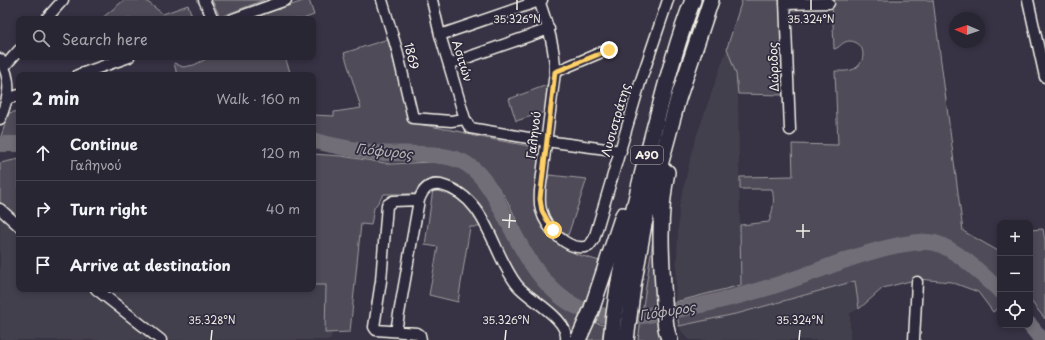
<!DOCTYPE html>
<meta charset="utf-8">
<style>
:root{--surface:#292633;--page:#312e3b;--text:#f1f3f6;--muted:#a5a5ac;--line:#45434e}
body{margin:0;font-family:"Playpen Sans",sans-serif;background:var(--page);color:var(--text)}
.controls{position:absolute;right:12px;bottom:12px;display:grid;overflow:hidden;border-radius:8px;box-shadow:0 2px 6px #0003}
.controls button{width:36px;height:36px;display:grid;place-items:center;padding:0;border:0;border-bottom:1px solid var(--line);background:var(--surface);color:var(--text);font:20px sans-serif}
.compass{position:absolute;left:949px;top:12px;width:36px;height:36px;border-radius:50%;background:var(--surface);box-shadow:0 2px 6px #0003;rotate:272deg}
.stop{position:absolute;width:12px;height:12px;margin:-9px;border:3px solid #ffd166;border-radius:50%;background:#fff}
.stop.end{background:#ffd166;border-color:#fff;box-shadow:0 1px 4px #0008}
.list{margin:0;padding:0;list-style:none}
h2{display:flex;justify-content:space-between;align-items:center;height:52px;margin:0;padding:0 16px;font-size:17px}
h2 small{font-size:13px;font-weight:400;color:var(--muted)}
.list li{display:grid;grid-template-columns:26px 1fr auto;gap:12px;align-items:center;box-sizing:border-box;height:56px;padding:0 16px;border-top:1px solid var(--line)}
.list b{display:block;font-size:15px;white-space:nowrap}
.list p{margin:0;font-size:13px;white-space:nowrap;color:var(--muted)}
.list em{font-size:13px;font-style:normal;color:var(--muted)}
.icon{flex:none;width:22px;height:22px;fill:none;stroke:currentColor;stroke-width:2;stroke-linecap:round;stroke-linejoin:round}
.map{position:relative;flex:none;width:1045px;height:340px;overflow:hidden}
.search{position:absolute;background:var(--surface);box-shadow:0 2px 6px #0003;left:16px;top:16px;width:300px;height:44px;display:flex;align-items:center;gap:10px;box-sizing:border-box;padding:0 14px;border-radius:8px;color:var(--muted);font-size:15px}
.panel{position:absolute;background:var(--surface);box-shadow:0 2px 6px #0003;left:16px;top:72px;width:300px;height:220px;border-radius:8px}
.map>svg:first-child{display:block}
.built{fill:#433f4e}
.green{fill:#504b59;stroke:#a29ea0}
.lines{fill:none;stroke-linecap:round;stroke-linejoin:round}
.river{stroke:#726e77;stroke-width:16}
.minor-casing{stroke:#f4f1e8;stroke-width:13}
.highway-casing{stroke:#f4f1e8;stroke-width:18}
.minor{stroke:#2f2a3d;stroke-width:10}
.highway{stroke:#2f2a3d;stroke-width:15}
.route{stroke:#ffd166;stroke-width:5}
.ticks{fill:none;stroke:#f4f1e8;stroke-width:1.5}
.labels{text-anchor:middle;stroke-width:3.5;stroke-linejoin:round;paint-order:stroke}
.shield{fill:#2f2a3d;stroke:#b9b5b5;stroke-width:1}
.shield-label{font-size:11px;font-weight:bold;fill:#f4f1e8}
.street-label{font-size:12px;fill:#f4f1e8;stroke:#2f2a3d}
.water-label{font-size:13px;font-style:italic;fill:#bab6b5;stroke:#2f2a3d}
.ticks-label{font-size:10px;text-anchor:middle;fill:#f4f1e8;stroke:#2f2a3d;stroke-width:3.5;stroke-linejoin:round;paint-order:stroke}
</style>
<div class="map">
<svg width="1045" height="340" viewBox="0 0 1045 340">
<rect width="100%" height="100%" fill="#373244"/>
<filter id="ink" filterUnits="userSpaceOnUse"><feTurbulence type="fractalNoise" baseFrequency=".025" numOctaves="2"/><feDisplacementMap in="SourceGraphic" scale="8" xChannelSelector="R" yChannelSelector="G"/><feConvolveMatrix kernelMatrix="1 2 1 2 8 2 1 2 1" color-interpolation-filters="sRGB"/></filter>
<g filter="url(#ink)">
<path class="built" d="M727,48L736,74L738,94L741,285L675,302L679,207L694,143Z
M0,216L6,218L19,229V289H91L155,340H6L0,339Z
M855,281L859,309L850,313V340H690L681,331L679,326L740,313Z
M313,285H326L325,332H332L331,340H169L106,289H313Z"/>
<path class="green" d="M124,0H145L163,14L188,5L193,19H101Z
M212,0H264L220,17Z
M306,0H309L314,15L303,19H250Z
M742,0H782L784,95L738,94L736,74L727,48Z
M832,0H933L963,231L1000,252V306L993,312L978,292L951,282L918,279L883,288L859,309L855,281L740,313L679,326L675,302L741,285L740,225L769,222C773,210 775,201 772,189H740V177L793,176L792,144L838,145L835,71C842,71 849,72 856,68C867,60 865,42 850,41C842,41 840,48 834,49Z
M388,39L407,114L413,123L462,132L474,136L540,148L536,205L549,233L559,244L576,254L603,262L587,306C566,295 545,279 533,258C523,243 519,225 511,208C505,196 498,186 489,176C486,172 483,167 479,164C456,147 402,150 372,148C352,146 332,142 313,136V115L334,116V112L361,108L344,53Z
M210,57H285L291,75H177L174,63L183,67L194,65Z
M547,85L545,112L516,121L509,99Z
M19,111V138L0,139L9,113Z
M313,154L341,156L391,164L431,162L456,165L467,171L480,181L497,206L527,267L543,286L567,308L582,317L574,339L571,337L566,325L521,283L506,260L483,210L463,190L450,185L417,194H384L374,208L371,225L361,224L350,332L325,333L326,285H313Z
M19,159V219L0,202V163Z
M549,175L587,179L568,235C554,230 544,215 544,200C544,192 547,183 549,175Z
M433,189C459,191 470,206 481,227H470L458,302L429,295L438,247L425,245Z
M1043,229L1045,241V319L1030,300V230Z
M654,232L664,340H638Z
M593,322L604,325L602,340H585Z"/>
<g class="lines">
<path class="river" d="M313,140C334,147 357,150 379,153C405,155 447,150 468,165C487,178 498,202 508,222C538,282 568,325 643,316C686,309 728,300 770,287C813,274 854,254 899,245C911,243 923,240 935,243C957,249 984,276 1000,291
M0,144H19
M1030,325L1042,340"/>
<defs>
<path id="minor" d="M204,0L213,19
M382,0L397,50L413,118L451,121L465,119
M432,0L440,35L465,119L470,128L546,141L621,151
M539,0C547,24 555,46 555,72L540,191C540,197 539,203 541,210C546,228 568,253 589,246L594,239L640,83L668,0
M785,0L790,130
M1028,0L1045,77
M785,4L829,3
M46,19L63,0
M233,19L286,0
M440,35L542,0
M0,59C13,82 9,97 0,119
M449,64L549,29
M4,67L19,50
M555,72L609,49
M78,75L129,57
M7,99L19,95
M419,200L393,201L387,205L381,281L374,327L376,330L417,333L420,335L421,340
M0,209L19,226
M96,289L161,340
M396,331L419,200C423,189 429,183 441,185C488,197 491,252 517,285C529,300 569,318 566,340
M914,340L917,282"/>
<path id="highway" d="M667,172C658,215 661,258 664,301C665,313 664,329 670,340
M578,340L591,311L623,215
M611,340C618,271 634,204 652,137C664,92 676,43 693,0
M626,340L633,286L644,224L678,99L711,0"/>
</defs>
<use href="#minor" class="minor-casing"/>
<use href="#highway" class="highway-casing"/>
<use href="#minor" class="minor"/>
<use href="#highway" class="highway"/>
</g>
</g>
<g class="lines" filter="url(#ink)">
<path class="route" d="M553,230L542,211L540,199L555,72L609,50"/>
</g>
<path class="ticks" d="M517,10V0M811,10V0M502,220L516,221M509,228L510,214M796,231H810M803,238V224M211,340L212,330M505,340L506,330M799,340L800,330"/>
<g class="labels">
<rect class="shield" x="631" y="146" width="32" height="18" rx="3"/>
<g class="shield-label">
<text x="647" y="159">Α90</text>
</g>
<g class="street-label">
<text transform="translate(411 56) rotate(76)" y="4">1869</text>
<text transform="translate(462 61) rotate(73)" y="4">Ασιτών</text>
<text transform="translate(774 67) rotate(-92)" y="4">Δώριδος</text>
<text transform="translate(616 120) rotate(-74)" y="4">Λυσιστράτης</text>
<text transform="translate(534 135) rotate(-83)" y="4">Γαληνού</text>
</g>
<g class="water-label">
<text transform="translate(384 151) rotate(6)" y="5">Γιόφυρος</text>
<text transform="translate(667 311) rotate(-9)" y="5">Γιόφυρος</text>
</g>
</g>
<g class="ticks-label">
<text x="517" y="23">35.326°N</text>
<text x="811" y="23">35.324°N</text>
<text x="212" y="324">35.328°N</text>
<text x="506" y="324">35.326°N</text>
<text x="800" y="324">35.324°N</text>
</g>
</svg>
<div class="controls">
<button>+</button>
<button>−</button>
<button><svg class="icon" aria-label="locate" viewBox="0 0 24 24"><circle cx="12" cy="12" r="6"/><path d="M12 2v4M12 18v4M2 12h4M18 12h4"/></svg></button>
</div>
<svg class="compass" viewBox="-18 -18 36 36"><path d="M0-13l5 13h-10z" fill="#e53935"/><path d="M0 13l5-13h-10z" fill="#a5a5ac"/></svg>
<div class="stop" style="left:553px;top:230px"></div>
<div class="stop end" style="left:609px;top:50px"></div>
<div class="search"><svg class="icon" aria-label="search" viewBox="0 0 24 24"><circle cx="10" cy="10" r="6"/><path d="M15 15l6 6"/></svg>Search here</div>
<section class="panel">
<h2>2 min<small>Walk · 160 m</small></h2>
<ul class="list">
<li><svg class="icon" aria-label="ahead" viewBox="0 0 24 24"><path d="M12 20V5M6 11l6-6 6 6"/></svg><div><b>Continue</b><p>Γαληνού</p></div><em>120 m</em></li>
<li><svg class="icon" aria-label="right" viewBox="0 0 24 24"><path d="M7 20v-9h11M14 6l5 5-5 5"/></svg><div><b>Turn right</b></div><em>40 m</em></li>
<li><svg class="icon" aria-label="arrive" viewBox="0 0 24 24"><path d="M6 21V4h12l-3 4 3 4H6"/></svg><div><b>Arrive at destination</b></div></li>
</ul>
</section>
</div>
